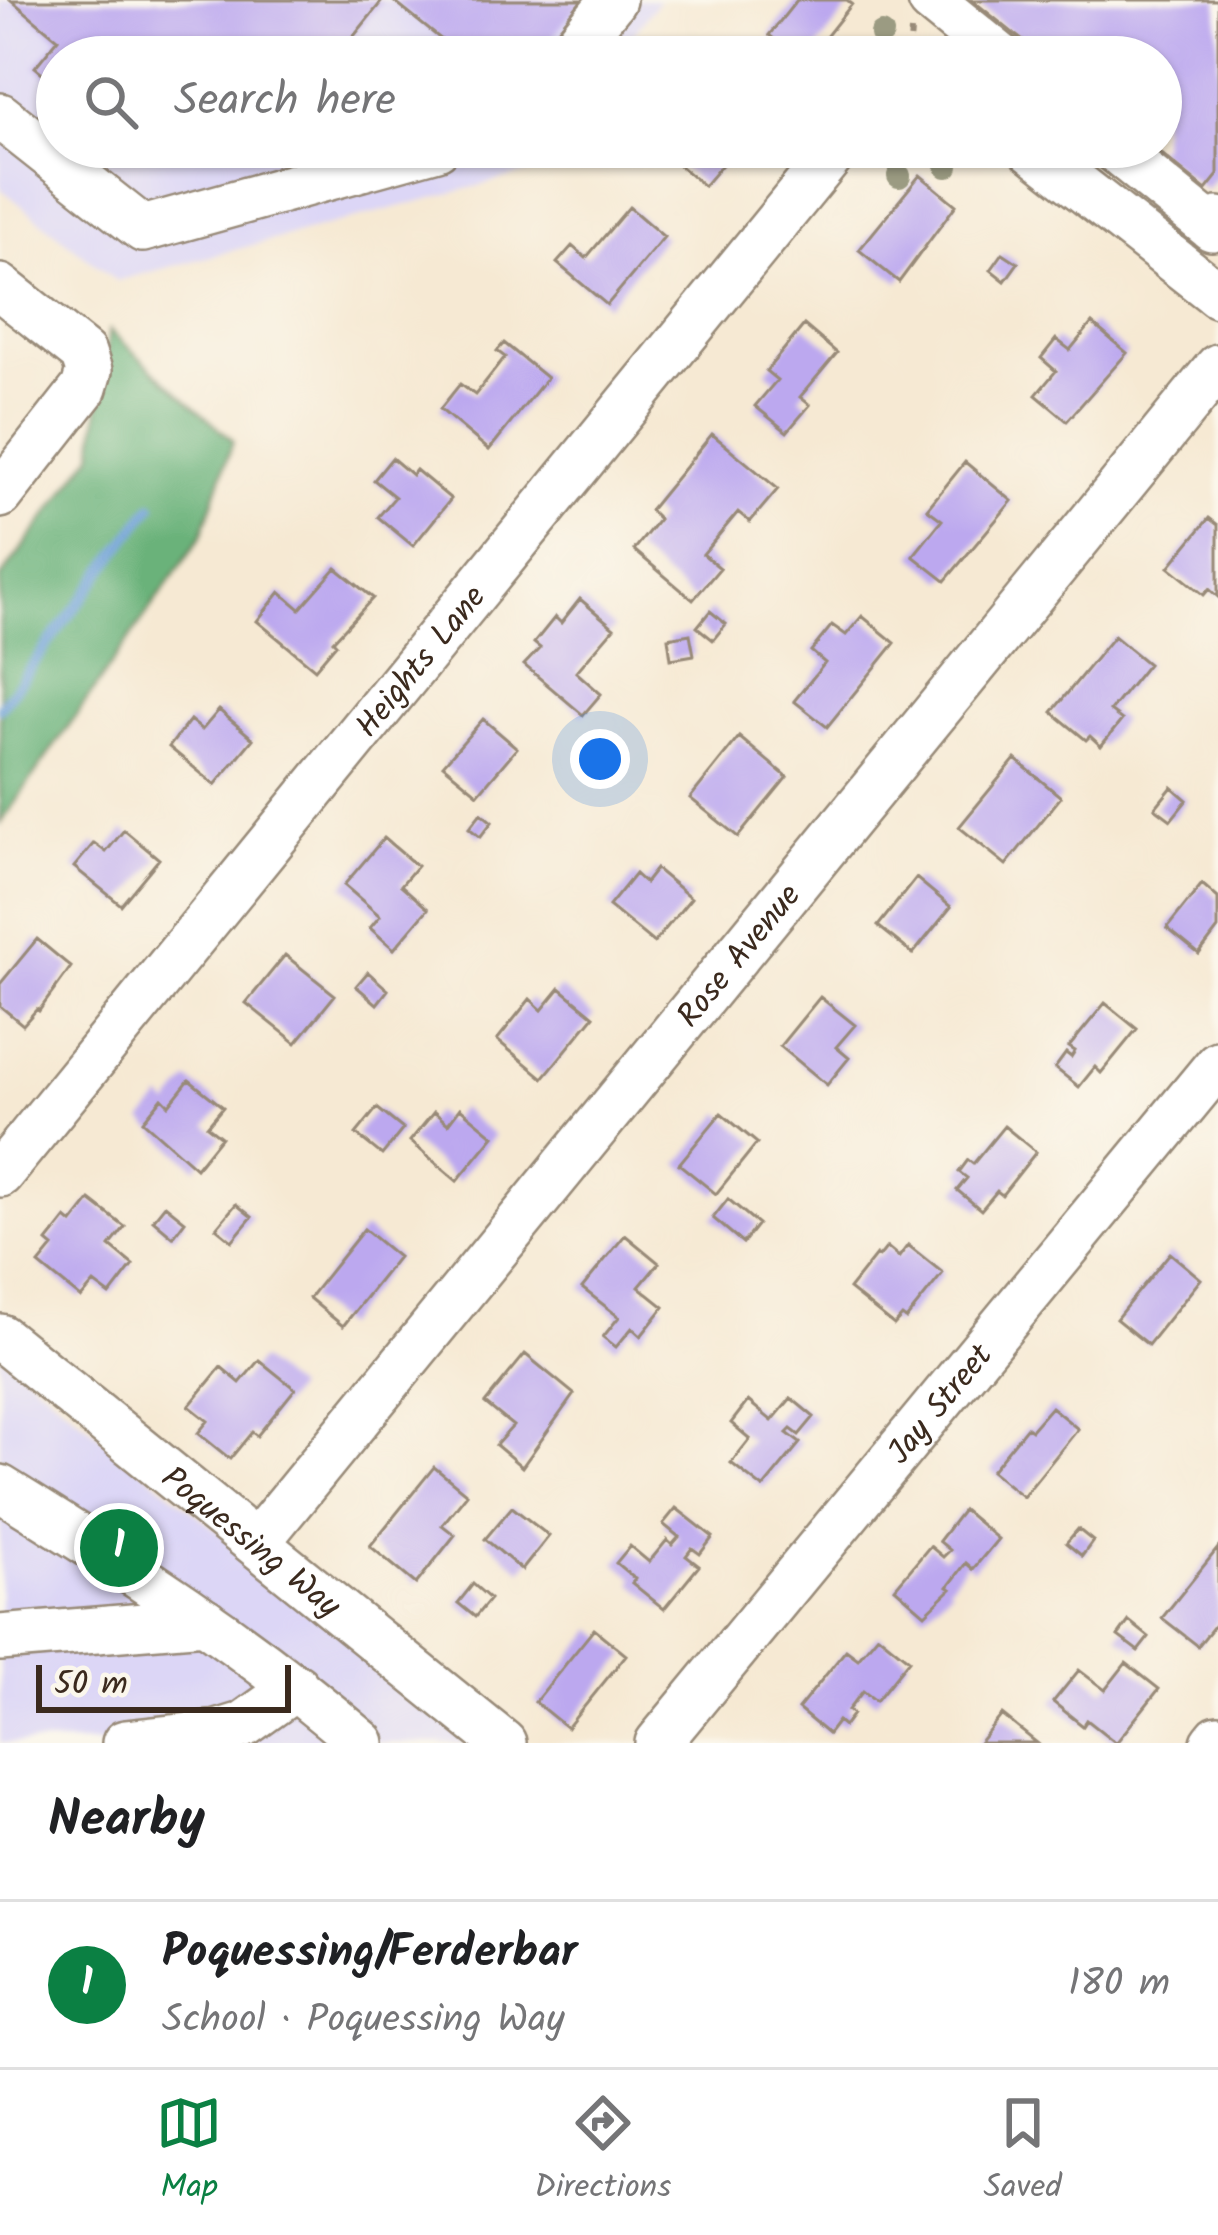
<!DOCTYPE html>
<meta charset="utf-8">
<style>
:root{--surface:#fff;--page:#f2f2f2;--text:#202124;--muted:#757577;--line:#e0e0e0;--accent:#0b8043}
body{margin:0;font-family:Kalam,sans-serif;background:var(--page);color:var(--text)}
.scale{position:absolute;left:36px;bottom:30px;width:255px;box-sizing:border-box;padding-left:12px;border:6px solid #3b2a1e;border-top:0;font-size:33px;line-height:42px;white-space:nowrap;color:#3b2a1e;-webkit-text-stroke:9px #fbf7ec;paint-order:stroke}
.you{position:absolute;left:600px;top:759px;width:42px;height:42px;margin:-30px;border:9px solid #fff;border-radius:50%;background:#1a73e8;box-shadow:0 0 0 18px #1a73e833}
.badge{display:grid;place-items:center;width:78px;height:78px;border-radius:50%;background:var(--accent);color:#fff;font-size:39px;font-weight:700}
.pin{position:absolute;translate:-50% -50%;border:6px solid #fff;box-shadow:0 3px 12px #0006}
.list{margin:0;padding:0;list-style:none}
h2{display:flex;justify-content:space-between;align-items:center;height:156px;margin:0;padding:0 48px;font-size:51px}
h2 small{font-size:39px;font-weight:400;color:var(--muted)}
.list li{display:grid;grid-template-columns:78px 1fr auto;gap:36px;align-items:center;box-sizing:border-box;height:168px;padding:0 48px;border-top:3px solid var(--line)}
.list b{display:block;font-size:45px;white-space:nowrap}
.list p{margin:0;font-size:39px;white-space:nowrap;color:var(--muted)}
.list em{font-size:39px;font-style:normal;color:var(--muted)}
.icon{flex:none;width:66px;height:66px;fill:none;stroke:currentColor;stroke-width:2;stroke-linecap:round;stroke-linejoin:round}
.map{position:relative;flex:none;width:1218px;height:1743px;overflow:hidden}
.search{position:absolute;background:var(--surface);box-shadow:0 3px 9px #0004;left:36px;right:36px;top:36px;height:132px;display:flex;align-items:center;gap:30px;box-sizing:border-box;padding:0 42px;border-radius:66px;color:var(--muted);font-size:45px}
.sheet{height:324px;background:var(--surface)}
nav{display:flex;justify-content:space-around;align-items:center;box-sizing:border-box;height:168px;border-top:3px solid var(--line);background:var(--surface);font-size:33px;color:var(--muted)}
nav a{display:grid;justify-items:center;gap:6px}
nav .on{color:var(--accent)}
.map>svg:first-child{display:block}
.built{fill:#dcd6f6}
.forest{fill:#6ab27a;stroke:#526e4c;stroke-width:3}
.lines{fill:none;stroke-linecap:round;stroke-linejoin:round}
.stream{stroke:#6a9fd7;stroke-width:10}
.building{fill:#bca8ef}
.minor-casing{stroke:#988a78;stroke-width:50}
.path{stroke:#988a78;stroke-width:6;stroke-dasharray:9 9;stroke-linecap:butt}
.minor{stroke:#fff;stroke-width:45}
.tree{fill:#9b9b82}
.labels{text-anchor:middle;stroke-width:9;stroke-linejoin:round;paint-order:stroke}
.street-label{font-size:33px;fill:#3b2a1e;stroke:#fbf7ec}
</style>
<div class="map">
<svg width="1218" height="1743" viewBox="0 0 1218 1743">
<rect width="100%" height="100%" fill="#fbf7ec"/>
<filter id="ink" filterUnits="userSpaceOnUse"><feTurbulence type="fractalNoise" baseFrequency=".00833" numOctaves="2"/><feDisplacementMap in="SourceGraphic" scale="24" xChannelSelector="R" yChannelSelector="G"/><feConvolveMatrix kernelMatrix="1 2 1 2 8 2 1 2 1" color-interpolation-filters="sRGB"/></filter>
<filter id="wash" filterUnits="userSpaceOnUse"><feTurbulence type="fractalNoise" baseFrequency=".004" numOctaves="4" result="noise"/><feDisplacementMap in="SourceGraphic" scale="48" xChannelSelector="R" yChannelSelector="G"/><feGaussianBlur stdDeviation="2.7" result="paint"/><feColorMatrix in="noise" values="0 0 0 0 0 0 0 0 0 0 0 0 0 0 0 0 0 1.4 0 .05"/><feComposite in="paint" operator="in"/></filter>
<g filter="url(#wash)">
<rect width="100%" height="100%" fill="#f6e9d3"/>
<path class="built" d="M0,0H659L616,57H57V147H548L528,173L116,281L0,188Z
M0,1354L478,1743H0Z"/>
<path class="forest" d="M109,330L233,441L202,535L0,824V579L93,454Z"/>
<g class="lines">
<path class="stream" d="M0,708L152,506"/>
</g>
<g id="blocks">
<path class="building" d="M11,0H383L337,57H57V85L35,67L58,39Z
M392,0H582L536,57H463Z
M797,0H847L852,4L810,57H796L769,35Z
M972,0H1218V175L1206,190L1153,147H1161V57H1043Z
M657,147H737L704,186Z
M920,175L956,205L899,282L859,250Z
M629,207L664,237L607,305L557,263L572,246L586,258Z
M1003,253L1018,263L1005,281L991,270Z
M1092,323L1127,353L1067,421L1036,395L1056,371L1041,358L1056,339L1070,350Z
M804,325L837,353L800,397L810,405L787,432L755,406L777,380L766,371Z
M504,343L547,378L489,450L440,409L460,384L475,395L505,357L497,351Z
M712,434L778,489L750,522L738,512L703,554L720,568L693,600L634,550L659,519L650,510Z
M392,458L412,475L416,470L451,499L413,546L378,517L395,497L374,480Z
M965,462L1012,501L945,581L913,556L942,520L927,509Z
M1209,518L1218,525V597L1209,589L1204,595L1169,567Z
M336,568L373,598L333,641L336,644L315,669L257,621L280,592L300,609Z
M580,599L614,628L576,672L601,694L583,715L524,665L540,648L534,643L555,617L561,623Z
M710,611L726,624L713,640L697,627Z
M862,616L895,643L827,727L794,701L825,663L811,651L832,625L846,635Z
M690,634L694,655L671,659L668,638Z
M1114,636L1148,664L1110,711L1122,720L1101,746L1090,736L1086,740L1052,712Z
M219,710L253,739L215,785L169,747L190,720L202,730Z
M483,719L517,748L478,794L443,765Z
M739,737L787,777L738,837L690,798Z
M1015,759L1061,797L1006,865L959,827Z
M1172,787L1187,800L1171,820L1155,808Z
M481,813L492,822L480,837L469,828Z
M124,830L159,859L121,905L74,867L94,843L106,852Z
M384,838L417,866L401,885L428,909L394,949L370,928L380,916L344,885Z
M656,869L691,898L654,943L609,906L635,874L645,883Z
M916,878L951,907L913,954L878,926Z
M1202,884L1218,898V929L1199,954L1167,928Z
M37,939L71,967L39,1011L37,1009L23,1025L0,1006V984Z
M285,955L335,995L296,1043L246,1003Z
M368,972L388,990L377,1004L356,986Z
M560,988L594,1016L543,1078L497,1040L530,999L542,1010Z
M820,997L855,1025L836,1047L849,1058L827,1085L780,1046Z
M1105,1003L1137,1029L1101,1073L1095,1067L1079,1087L1055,1068L1066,1053L1071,1057L1075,1051L1069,1047Z
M189,1080L223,1107L207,1126L221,1137L196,1168L143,1121L162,1098L169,1105Z
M377,1108L403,1129L382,1155L356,1134Z
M460,1108L494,1136L457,1181L410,1141L434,1112L448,1124Z
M721,1113L757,1143L716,1194L679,1164Z
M1004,1126L1036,1152L1002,1195L997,1191L981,1210L957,1190L967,1178L959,1172L968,1160L973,1164Z
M728,1199L758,1224L743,1243L713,1218Z
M90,1200L125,1227L110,1246L133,1265L110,1295L94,1283L81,1298L39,1264L53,1247L47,1242L66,1218L72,1223Z
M236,1204L252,1217L232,1241L216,1228Z
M165,1205L185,1221L173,1237L153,1220Z
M364,1229L398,1257L343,1326L309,1298Z
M625,1235L659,1263L639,1287L664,1307L641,1336L632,1328L616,1347L603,1337L619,1317L582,1288Z
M908,1245L943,1273L906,1319L902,1316L894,1325L849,1289L876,1255L879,1257L887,1247L899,1257Z
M1170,1253L1201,1279L1148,1345L1116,1319Z
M525,1354L574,1394L522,1467L496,1445L513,1426L485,1403Z
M259,1360L295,1389L257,1436L252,1432L230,1459L198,1433L208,1421L189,1406L221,1367L240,1383Z
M791,1398L814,1417L799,1435L791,1429L787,1433L800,1443L763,1488L731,1463L750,1439L731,1423L748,1401L772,1421Z
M1051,1407L1078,1429L1023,1497L991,1471L1027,1427L1031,1430Z
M434,1467L467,1494L442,1525L455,1535L416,1584L370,1546Z
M512,1507L549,1536L522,1570L485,1539Z
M676,1508L713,1537L700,1554L692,1548L686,1556L699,1566L664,1609L632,1583L635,1579L616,1563L630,1546L649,1562L667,1540L672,1545L679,1537L663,1524Z
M963,1510L998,1539L973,1569L966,1563L948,1587L951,1589L925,1614L895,1588L930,1546L943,1557L950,1550L939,1541Z
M1078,1529L1093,1541L1082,1556L1066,1543Z
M1218,1548V1621L1198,1646L1162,1618Z
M473,1584L490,1599L475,1617L458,1603Z
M1129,1621L1149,1637L1138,1651L1118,1636Z
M594,1629L626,1655L567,1728L535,1702Z
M878,1635L909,1660L876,1701L863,1691L848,1710L853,1714L844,1726L838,1721L828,1734L798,1709L846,1650L858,1659Z
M1126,1663L1159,1689L1116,1743L1087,1720L1083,1726L1053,1702L1079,1670L1105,1690Z
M1002,1715L1037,1743H979Z"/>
</g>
</g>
<g filter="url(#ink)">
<use href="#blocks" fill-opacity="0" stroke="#988a78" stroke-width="3"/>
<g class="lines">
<defs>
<g id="minor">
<path d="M931,0L1001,57"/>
<path d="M567,57L613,0"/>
<path d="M0,116L143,229L437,147"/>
<path d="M1029,147L1218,295"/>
<path d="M1112,147L1212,228L1218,220"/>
<path d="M0,287L83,353L89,371L84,388L0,495"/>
<path id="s1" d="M0,1174L838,147"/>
<path id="s2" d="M0,1337L503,1743"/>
<path d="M0,1488C126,1566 250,1646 362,1743"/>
<path id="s3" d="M257,1542L1218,367"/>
<path d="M0,1638L205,1621"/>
<path d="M125,1743L217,1733L243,1725L296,1687"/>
<path id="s4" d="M658,1743L1218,1064"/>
<path d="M1214,1743L1218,1738"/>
</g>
</defs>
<use href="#minor" class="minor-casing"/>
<path class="path" d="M909,57L911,31"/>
<use href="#minor" class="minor"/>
</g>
<g class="tree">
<circle cx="882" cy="34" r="12"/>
<circle cx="947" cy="166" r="12"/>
<circle cx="899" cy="176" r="12"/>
</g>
</g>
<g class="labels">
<g class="street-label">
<text dy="12" stroke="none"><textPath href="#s1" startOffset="663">Heights Lane</textPath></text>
<text dy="12" stroke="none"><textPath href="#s3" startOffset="759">Rose Avenue</textPath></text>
<text dy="12" stroke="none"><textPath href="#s4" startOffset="441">Jay Street</textPath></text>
<text dy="12" stroke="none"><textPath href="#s2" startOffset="324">Poquessing Way</textPath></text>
</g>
</g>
</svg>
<div class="scale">50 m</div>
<div class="you"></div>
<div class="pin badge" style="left:119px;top:1548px">1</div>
<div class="search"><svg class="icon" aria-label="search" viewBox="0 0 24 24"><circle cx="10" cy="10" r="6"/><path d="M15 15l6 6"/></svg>Search here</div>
</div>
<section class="sheet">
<h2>Nearby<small></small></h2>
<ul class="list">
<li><span class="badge">1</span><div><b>Poquessing/Ferderbar</b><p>School · Poquessing Way</p></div><em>180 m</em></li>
</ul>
</section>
<nav>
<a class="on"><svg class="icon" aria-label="map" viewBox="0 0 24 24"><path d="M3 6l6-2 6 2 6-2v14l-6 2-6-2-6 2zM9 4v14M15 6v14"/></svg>Map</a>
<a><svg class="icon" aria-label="directions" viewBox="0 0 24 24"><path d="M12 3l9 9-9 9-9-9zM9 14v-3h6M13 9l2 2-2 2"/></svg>Directions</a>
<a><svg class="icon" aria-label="saved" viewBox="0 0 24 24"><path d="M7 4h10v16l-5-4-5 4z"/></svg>Saved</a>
</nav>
